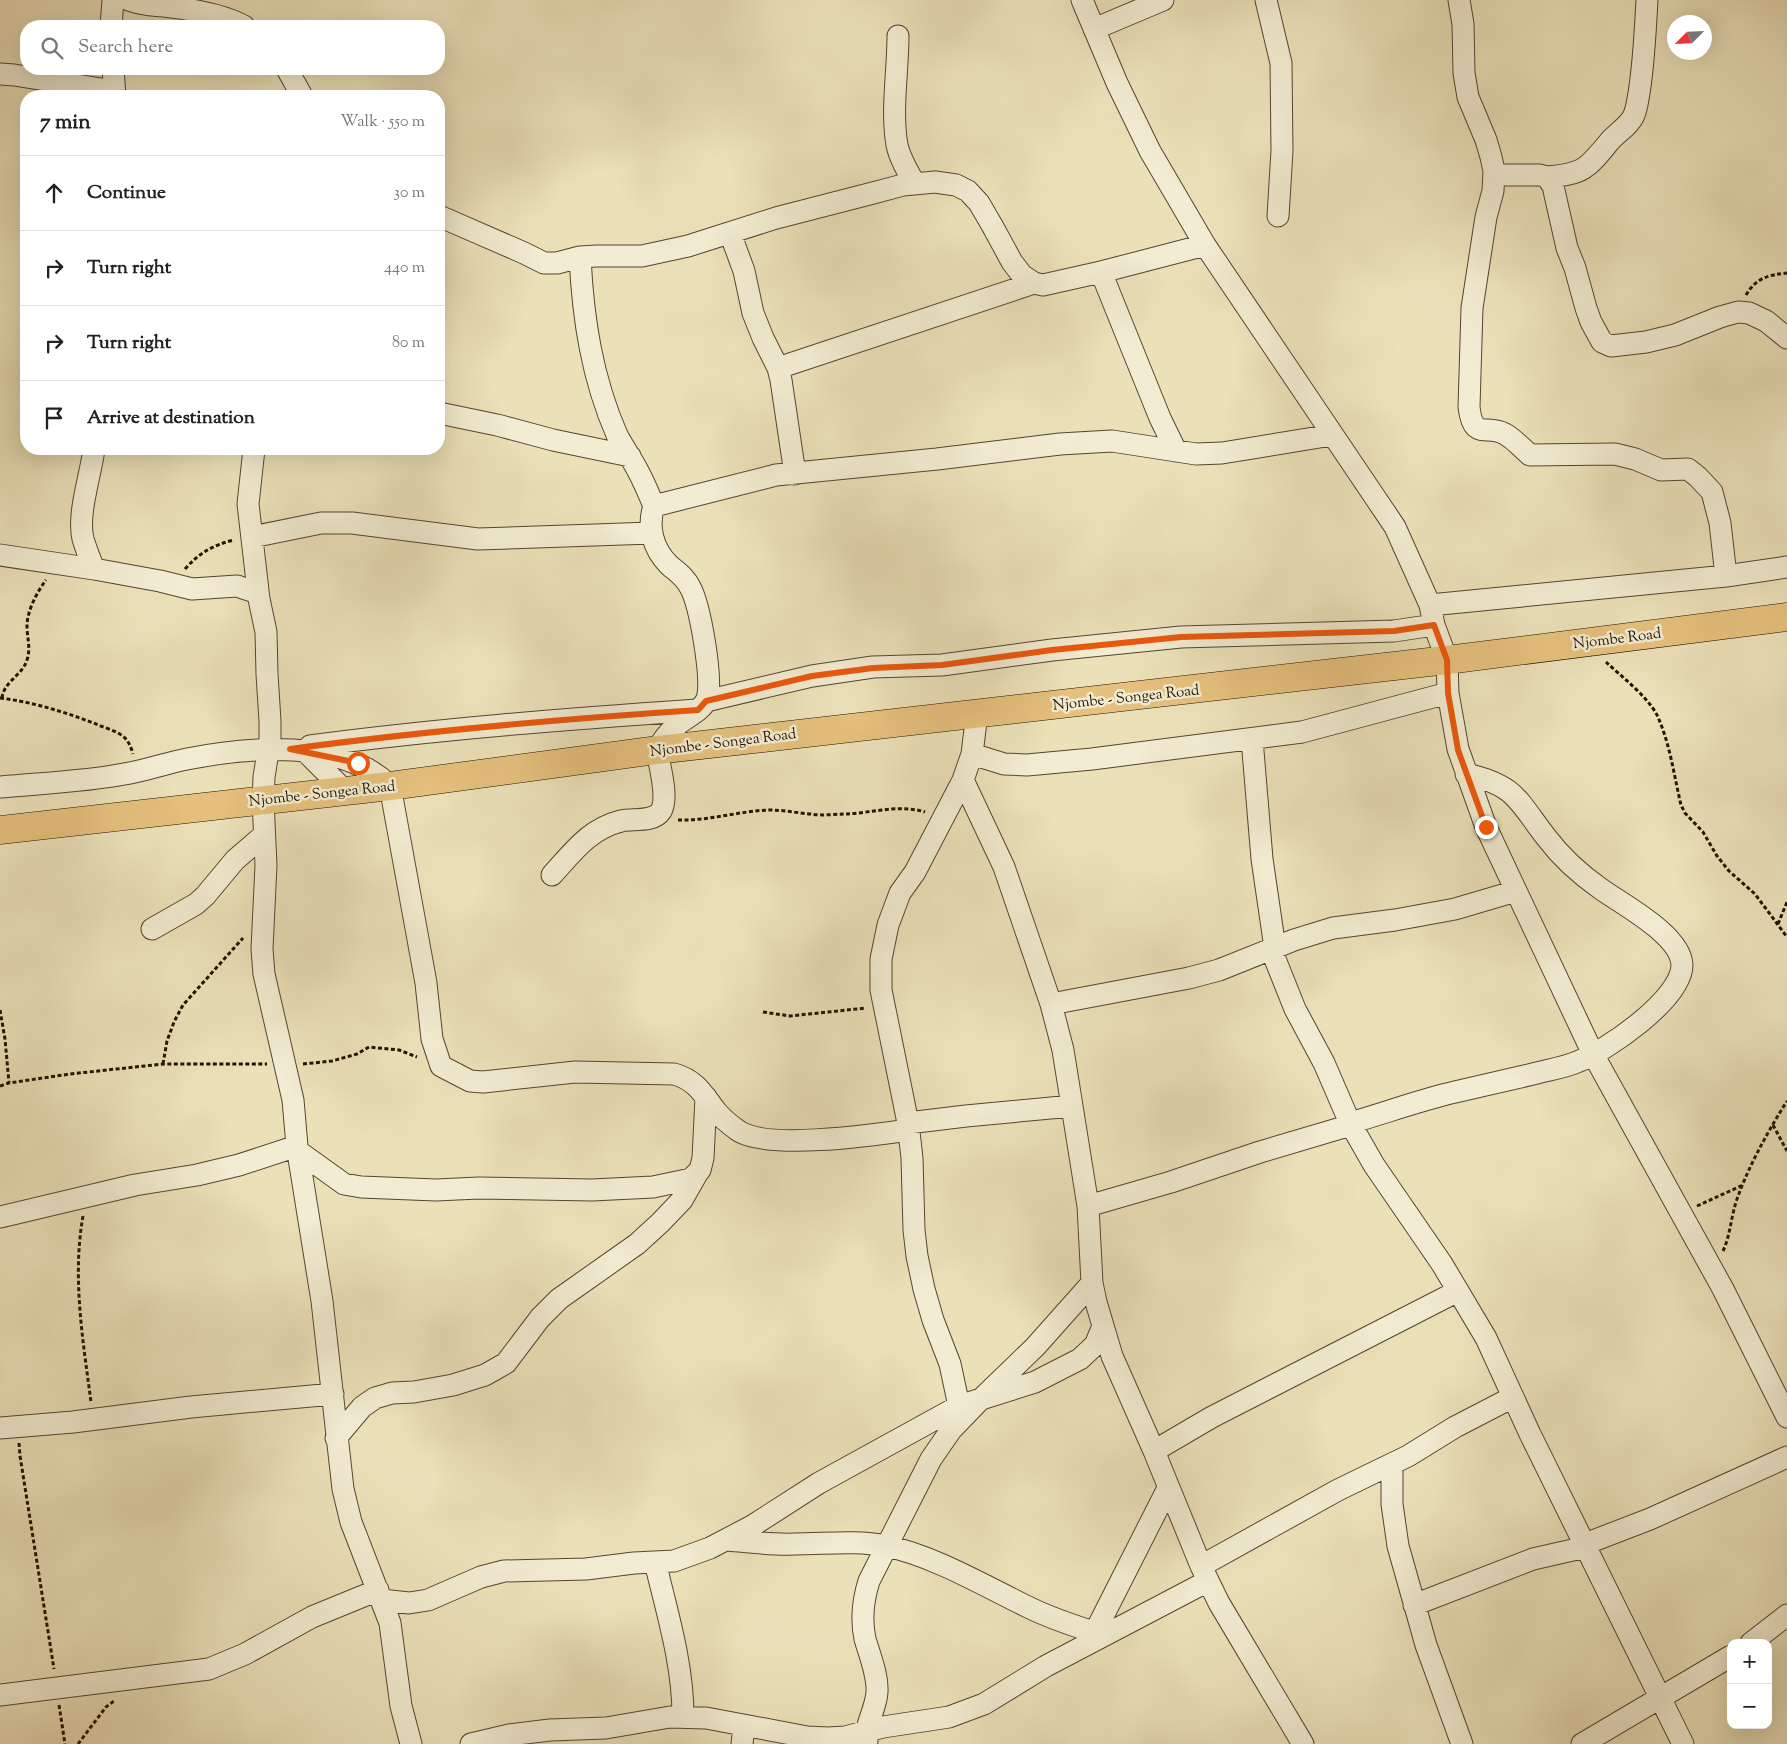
<!DOCTYPE html>
<meta charset="utf-8">
<style>
:root{--surface:#fff;--page:#f2f2f2;--text:#202124;--muted:#757577;--line:#e0e0e0}
body{margin:0;font-family:"Sorts Mill Goudy",serif;background:var(--page);color:var(--text)}
.controls{position:absolute;right:15px;bottom:15px;display:grid;overflow:hidden;border-radius:10px;box-shadow:0 5px 20px #0002}
.controls button{width:45px;height:45px;display:grid;place-items:center;padding:0;border:0;border-bottom:1px solid var(--line);background:var(--surface);color:var(--text);font:25px sans-serif}
.compass{position:absolute;left:1667px;top:15px;width:45px;height:45px;border-radius:50%;background:var(--surface);box-shadow:0 5px 20px #0002;rotate:246deg}
.stop{position:absolute;width:15px;height:15px;margin:-11px;border:4px solid #ea580c;border-radius:50%;background:#fff}
.stop.end{background:#ea580c;border-color:#fff;box-shadow:0 1px 5px #0008}
.list{margin:0;padding:0;list-style:none}
h2{display:flex;justify-content:space-between;align-items:center;height:65px;margin:0;padding:0 20px;font-size:21px}
h2 small{font-size:16px;font-weight:400;color:var(--muted)}
.list li{display:grid;grid-template-columns:32px 1fr auto;gap:15px;align-items:center;box-sizing:border-box;height:75px;padding:0 20px;border-top:1px solid var(--line)}
.list b{display:block;font-size:19px;white-space:nowrap}
.list em{font-size:16px;font-style:normal;color:var(--muted)}
.icon{flex:none;width:28px;height:28px;fill:none;stroke:currentColor;stroke-width:2;stroke-linecap:round;stroke-linejoin:round}
.map{position:relative;flex:none;width:1787px;height:1744px;overflow:hidden}
.search{position:absolute;background:var(--surface);box-shadow:0 5px 20px #0002;left:20px;top:20px;width:425px;height:55px;display:flex;align-items:center;gap:12px;box-sizing:border-box;padding:0 18px;border-radius:20px;color:var(--muted);font-size:19px}
.panel{position:absolute;background:var(--surface);box-shadow:0 5px 20px #0002;left:20px;top:90px;width:425px;height:365px;border-radius:20px}
.map>svg:first-child{display:block}
.lines{fill:none;stroke-linecap:round;stroke-linejoin:round}
.minor-casing{stroke:#55452e;stroke-width:23}
.highway-casing{stroke:#231100;stroke-width:29}
.path{stroke:#231100;stroke-width:3;stroke-dasharray:4 2.5;stroke-linecap:butt}
.minor{stroke:#f2ecd2;stroke-width:21}
.highway{stroke:#e6c07c;stroke-width:28}
.route{stroke:#ea580c;stroke-width:6}
.labels{text-anchor:middle;stroke-width:5;stroke-linejoin:round;paint-order:stroke}
.street-label{font-size:15px;fill:#231100;stroke:#f2ecd2}
</style>
<div class="map">
<svg width="1787" height="1744" viewBox="0 0 1787 1744">
<rect width="100%" height="100%" fill="#ebe1b9"/>
<filter id="stains"><feTurbulence type="fractalNoise" baseFrequency=".004" numOctaves="4"/><feColorMatrix values="0 0 0 0 .2 0 0 0 0 .09 0 0 0 0 .02 0 0 0 .5 -.17"/></filter>
<radialGradient id="worn" r=".72"><stop offset=".6" stop-color="#630" stop-opacity="0"/><stop offset="1" stop-color="#630" stop-opacity=".3"/></radialGradient>
<g class="lines">
<defs>
<path id="minor" d="M129,0C144,6 157,5 172,7C195,10 224,15 244,26
M1082,0L1117,83L1150,151L1205,245L1395,527L1430,605L1434,625L1447,660L1448,693L1458,749L1486,827L1593,1054L1723,1289L1787,1417
M1266,0L1281,63L1282,151L1278,216
M1459,0L1463,24L1464,73L1468,97L1486,140L1491,157L1494,171L1493,191L1486,217L1472,308L1469,407C1473,441 1486,424 1505,434C1514,439 1522,448 1530,455L1615,454L1635,459L1661,470L1688,469L1698,477L1712,492L1720,523L1726,576
M111,26L113,0
M1094,29L1163,0
M898,36C898,71 891,111 897,145C900,159 908,172 915,184
M113,69L115,96
M287,69L302,96
M0,74L14,75L114,91
M1494,175H1540L1547,177L1553,186L1567,248L1575,268L1586,308L1591,322L1602,342L1611,346L1646,342L1675,335L1720,317L1738,312L1749,313L1766,321L1787,338
M1547,177C1583,174 1587,169 1609,142C1616,133 1628,127 1633,117C1636,112 1637,104 1638,99C1644,66 1645,33 1647,0
M439,216L524,253L544,263H557L580,257L597,256H642L688,246L776,218L873,193L903,185L935,182L956,185L968,191L979,203L993,227L1012,262L1022,275L1034,283L1043,285L1101,272L1205,245
M730,233L744,271L753,313L763,338L778,368L781,380L795,474
M1101,272L1160,418L1176,451
M778,368L1034,283
M439,413L497,425L553,440L630,456
M254,449L248,504L259,599L266,632L267,674L270,721V739L264,777L263,800L266,865L262,949L264,974L293,1100L297,1146L322,1301L343,1489L351,1522L390,1623L401,1706L411,1744
M654,506L776,475L937,459L1060,444L1112,441L1196,454L1222,453L1332,435
M252,537L321,523H352L478,539L652,533
M0,555L94,569L160,581L192,589L237,586L258,593
M94,569C90,559 86,549 83,539C77,514 91,474 94,449
M1430,605L1726,576L1787,567
M706,701L812,676L873,667L942,665L1052,650L1181,637L1394,631L1434,625
M1252,739L1262,859L1275,948
M310,746C438,729 568,719 697,710
M305,751L344,790
M972,754L1004,764L1027,765L1092,759L1302,732L1448,693
M963,780L1004,867L1051,1004L1063,1050L1088,1206L1092,1283L1096,1302L1112,1356L1154,1451L1201,1566L1219,1603L1303,1744
M0,787C41,783 83,782 124,774C145,771 166,763 187,759C248,747 342,738 390,786L426,983L432,1039L441,1066L470,1081L483,1082L575,1072L674,1074C696,1080 703,1094 716,1111C721,1117 729,1124 736,1129C762,1151 874,1135 909,1130
M552,875C573,852 589,829 621,821C632,818 653,823 661,811C669,797 659,765 657,750C662,741 668,733 676,726C685,718 702,711 707,699C713,679 700,605 690,587C685,577 677,572 669,565C653,549 647,527 654,506C649,494 644,482 638,471C632,459 623,447 617,435C592,378 583,319 580,257
M152,929L196,904L205,896L235,860L264,835
M1271,949L1295,1009L1324,1063L1350,1123L1374,1165L1442,1264L1486,1338L1530,1434L1683,1744
M1051,1004L1189,978L1219,970L1294,940L1333,928L1395,920L1455,909L1516,891
M908,1123L966,1116L1072,1106
M1350,1123C1385,1113 1420,1100 1455,1092C1481,1086 1507,1080 1533,1074C1547,1070 1563,1068 1577,1062C1606,1051 1682,999 1682,965C1681,935 1623,905 1601,889C1581,875 1561,857 1546,837C1518,801 1516,785 1466,774
M298,1151L344,1184L361,1187L436,1190L479,1188L592,1190L653,1187L691,1179L700,1170L703,1158L706,1097
M1088,1206L1171,1182L1260,1152L1351,1125
M0,1217L135,1185L197,1175L239,1165L297,1146
M959,1406L950,1364L933,1320L924,1289L917,1256L914,1230L912,1158L908,1123L881,990V959L888,925L900,893L915,872L963,780L972,754L977,713
M0,1428L73,1422L191,1407L333,1394
M336,1438L362,1407L375,1398L392,1393L414,1392L453,1385L485,1375L506,1363L540,1318L559,1299L637,1244L660,1223L682,1200L698,1172
M1154,1451L1212,1417L1458,1291
M1392,1464V1504L1398,1546L1426,1645L1462,1744
M727,1540C749,1542 772,1545 795,1544C825,1544 856,1540 886,1546C932,1555 985,1586 1028,1607C1052,1619 1077,1627 1103,1635
M1585,1544L1650,1519L1787,1457
M655,1562C667,1612 683,1664 683,1716
M1201,1566L1338,1490L1408,1456L1455,1427L1513,1397
M381,1600L409,1603L428,1600L481,1577L504,1571L586,1569L634,1563L674,1561L710,1548L752,1526L819,1483L959,1406L1035,1382L1080,1359L1095,1345L1103,1326
M1414,1605L1533,1559L1586,1547
M1095,1632L1168,1488
M1751,1643L1787,1615
M0,1695L209,1669L245,1654L312,1617L378,1590
M867,1741C864,1725 876,1710 877,1692C878,1675 870,1656 865,1639C861,1620 863,1600 869,1581L931,1459L951,1430L979,1401L1035,1347L1092,1283
M471,1744L509,1735L550,1730L606,1728L670,1717L706,1718L807,1737L828,1738L845,1737L883,1727L949,1717L984,1704L1046,1666L1208,1581
M742,1744L744,1726
M1582,1744L1731,1656"/>
<path id="highway" d="M0,830L390,786L657,750L1447,660L1787,617"/>
</defs>
<use href="#minor" class="minor-casing"/>
<use href="#highway" class="highway-casing"/>
<path class="path" d="M1746,295C1756,278 1768,275 1787,273
M185,569C199,553 213,545 234,540
M1606,662C1622,677 1647,696 1657,715C1670,743 1674,776 1681,805L1685,813L1703,832L1717,856L1729,871L1755,894L1787,937
M0,698C33,702 65,712 96,724C105,728 117,731 124,737C129,742 131,747 133,754
M2,698C4,681 22,676 27,660C31,648 27,638 27,626C27,611 37,592 46,580
M678,820C709,821 739,811 769,810C784,810 797,813 811,814C822,816 835,814 846,814C871,813 900,804 925,812
M1778,924L1787,902
M0,1010L5,1039L9,1083
M763,1012L790,1016L866,1008
M163,1064L167,1041L174,1022L183,1005L243,938
M303,1064L332,1061L357,1054L369,1047L399,1050L417,1057
M0,1086L9,1083L70,1074L163,1064H267
M1773,1125L1787,1151
M1697,1206L1743,1185
M83,1216C72,1277 83,1341 91,1402
M1723,1251C1730,1236 1731,1218 1736,1202C1748,1167 1767,1133 1787,1101
M19,1443L20,1456L54,1669
M59,1705L65,1744
M78,1744L106,1707L114,1701"/>
<use href="#minor" class="minor"/>
<use href="#highway" class="highway"/>
</g>
<g class="lines">
<path class="route" d="M358,763L290,749C425,731 561,719 698,710L706,701L812,676L873,668L942,665L1052,650L1181,637L1394,631L1434,625L1447,660L1448,693L1458,750L1486,827"/>
</g>
<g class="labels">
<g class="street-label">
<text transform="translate(1617 638) rotate(-7)" y="5">Njombe Road</text>
<text transform="translate(1126 697) rotate(-6)" y="5">Njombe - Songea Road</text>
<text transform="translate(723 742) rotate(-7)" y="5">Njombe - Songea Road</text>
<text transform="translate(322 793) rotate(-6)" y="5">Njombe - Songea Road</text>
</g>
</g>
<rect width="100%" height="100%" filter="url(#stains)"/>
<rect width="100%" height="100%" fill="url(#worn)"/>
</svg>
<div class="controls">
<button>+</button>
<button>−</button>
</div>
<svg class="compass" viewBox="-18 -18 36 36"><path d="M0-13l5 13h-10z" fill="#e53935"/><path d="M0 13l5-13h-10z" fill="#757577"/></svg>
<div class="stop" style="left:358px;top:763px"></div>
<div class="stop end" style="left:1486px;top:827px"></div>
<div class="search"><svg class="icon" aria-label="search" viewBox="0 0 24 24"><circle cx="10" cy="10" r="6"/><path d="M15 15l6 6"/></svg>Search here</div>
<section class="panel">
<h2>7 min<small>Walk · 550 m</small></h2>
<ul class="list">
<li><svg class="icon" aria-label="ahead" viewBox="0 0 24 24"><path d="M12 20V5M6 11l6-6 6 6"/></svg><div><b>Continue</b></div><em>30 m</em></li>
<li><svg class="icon" aria-label="right" viewBox="0 0 24 24"><path d="M7 20v-9h11M14 6l5 5-5 5"/></svg><div><b>Turn right</b></div><em>440 m</em></li>
<li><svg class="icon" aria-label="right" viewBox="0 0 24 24"><path d="M7 20v-9h11M14 6l5 5-5 5"/></svg><div><b>Turn right</b></div><em>80 m</em></li>
<li><svg class="icon" aria-label="arrive" viewBox="0 0 24 24"><path d="M6 21V4h12l-3 4 3 4H6"/></svg><div><b>Arrive at destination</b></div></li>
</ul>
</section>
</div>
